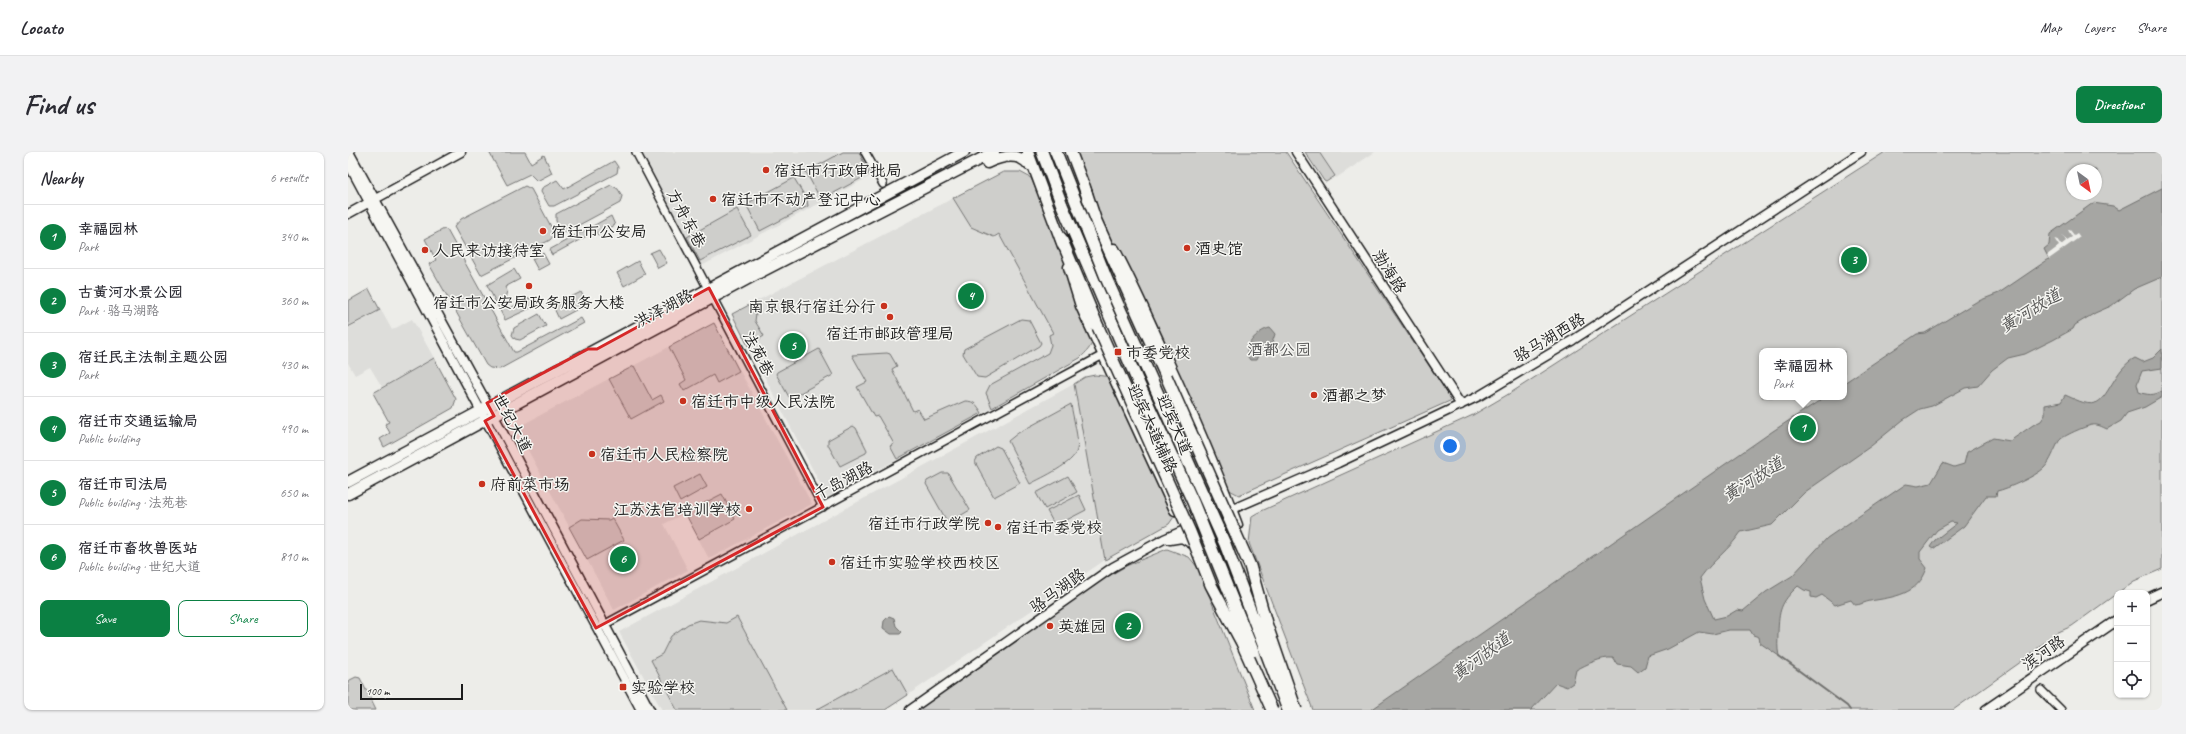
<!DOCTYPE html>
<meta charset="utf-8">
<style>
:root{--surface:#fff;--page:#f2f2f3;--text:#2b2b33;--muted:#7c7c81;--line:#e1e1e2;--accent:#0b8043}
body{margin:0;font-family:Caveat,"LXGW WenKai TC",sans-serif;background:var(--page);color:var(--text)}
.controls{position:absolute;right:12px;bottom:12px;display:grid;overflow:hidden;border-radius:8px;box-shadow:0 1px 3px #0004}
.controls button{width:36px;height:36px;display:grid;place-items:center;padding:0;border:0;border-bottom:1px solid var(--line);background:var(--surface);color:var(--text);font:20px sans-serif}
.compass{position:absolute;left:1718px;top:12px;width:36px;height:36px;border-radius:50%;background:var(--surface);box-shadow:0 1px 3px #0004;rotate:147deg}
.scale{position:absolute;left:12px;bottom:10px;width:103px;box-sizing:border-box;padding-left:4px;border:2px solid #1c1c1c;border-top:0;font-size:11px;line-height:14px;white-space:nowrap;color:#1c1c1c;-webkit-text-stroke:3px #f6f6f2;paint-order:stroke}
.you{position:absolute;left:1102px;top:294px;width:14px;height:14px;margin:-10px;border:3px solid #fff;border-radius:50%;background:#1a73e8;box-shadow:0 0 0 6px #1a73e833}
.badge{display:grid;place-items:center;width:26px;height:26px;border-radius:50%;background:var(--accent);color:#fff;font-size:13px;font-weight:700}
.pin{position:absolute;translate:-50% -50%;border:2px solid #fff;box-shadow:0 1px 4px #0006}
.popup{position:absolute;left:1411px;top:196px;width:88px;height:52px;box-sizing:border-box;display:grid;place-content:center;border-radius:8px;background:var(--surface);filter:drop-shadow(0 1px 3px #0005);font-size:13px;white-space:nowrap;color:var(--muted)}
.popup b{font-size:15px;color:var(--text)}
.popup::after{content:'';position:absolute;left:50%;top:100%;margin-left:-8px;border:8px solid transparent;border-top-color:var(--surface)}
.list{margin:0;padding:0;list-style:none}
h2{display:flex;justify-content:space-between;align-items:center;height:52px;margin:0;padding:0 16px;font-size:17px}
h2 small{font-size:13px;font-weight:400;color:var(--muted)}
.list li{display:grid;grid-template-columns:26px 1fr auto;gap:12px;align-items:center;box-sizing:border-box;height:64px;padding:0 16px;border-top:1px solid var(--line)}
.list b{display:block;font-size:15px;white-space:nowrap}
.list p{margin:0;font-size:13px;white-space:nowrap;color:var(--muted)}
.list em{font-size:13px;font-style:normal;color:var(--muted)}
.actions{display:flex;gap:8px;padding:12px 16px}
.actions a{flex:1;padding:9px 0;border:1px solid var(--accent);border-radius:8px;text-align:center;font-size:14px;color:var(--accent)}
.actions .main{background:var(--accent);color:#fff}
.icon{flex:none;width:22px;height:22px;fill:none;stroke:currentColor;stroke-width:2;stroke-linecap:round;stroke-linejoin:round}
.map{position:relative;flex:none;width:1814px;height:558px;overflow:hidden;border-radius:8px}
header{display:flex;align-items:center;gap:24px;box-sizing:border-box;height:56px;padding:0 20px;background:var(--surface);border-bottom:1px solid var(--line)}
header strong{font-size:19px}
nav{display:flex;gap:22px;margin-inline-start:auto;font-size:14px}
.intro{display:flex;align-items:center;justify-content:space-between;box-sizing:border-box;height:96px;padding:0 24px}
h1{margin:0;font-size:28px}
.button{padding:10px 18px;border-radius:8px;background:var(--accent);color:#fff;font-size:14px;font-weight:700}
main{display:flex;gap:24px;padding:0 24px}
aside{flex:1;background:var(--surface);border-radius:8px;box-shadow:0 1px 3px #0004}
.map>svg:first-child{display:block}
.built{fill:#ddddda}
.green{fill:#cececb;stroke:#757574;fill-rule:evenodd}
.water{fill:#a6a6a3;stroke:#6f6f6d}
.pier{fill:#edede9}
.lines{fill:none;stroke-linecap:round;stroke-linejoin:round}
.stream{stroke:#6f6f6d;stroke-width:2}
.minor-casing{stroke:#1c1c1c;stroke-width:10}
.tertiary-casing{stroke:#1c1c1c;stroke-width:11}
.secondary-casing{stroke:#1c1c1c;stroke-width:12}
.primary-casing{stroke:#1c1c1c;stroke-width:13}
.trunk-casing{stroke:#1c1c1c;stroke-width:14}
.minor{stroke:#f6f6f2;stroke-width:7}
.tertiary{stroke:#f6f6f2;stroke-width:8}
.secondary{stroke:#f6f6f2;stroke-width:9}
.primary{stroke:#f6f6f2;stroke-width:10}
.trunk{stroke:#f6f6f2;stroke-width:11}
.trunk-bridge-casing{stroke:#1c1c1c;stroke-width:14;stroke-linecap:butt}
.trunk-bridge{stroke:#f6f6f2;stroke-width:11}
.marked{fill:#d62828;fill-opacity:0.2;stroke:#d62828;stroke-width:3;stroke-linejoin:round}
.poi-dot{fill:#c8321e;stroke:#f6f6f2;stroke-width:1.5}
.labels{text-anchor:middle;stroke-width:3;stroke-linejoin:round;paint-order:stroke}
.poi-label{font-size:16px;fill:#1c1c1c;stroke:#f6f6f2;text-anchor:start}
.street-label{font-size:16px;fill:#1c1c1c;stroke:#f6f6f2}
.park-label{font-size:16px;fill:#515151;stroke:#f6f6f2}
.water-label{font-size:17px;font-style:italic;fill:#535352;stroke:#f6f6f2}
</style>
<header>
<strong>Locato</strong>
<nav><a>Map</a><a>Layers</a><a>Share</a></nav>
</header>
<div class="intro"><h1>Find us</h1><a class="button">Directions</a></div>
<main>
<aside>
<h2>Nearby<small>6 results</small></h2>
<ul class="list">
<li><span class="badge">1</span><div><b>幸福园林</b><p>Park</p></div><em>340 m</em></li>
<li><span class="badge">2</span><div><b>古黄河水景公园</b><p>Park · 骆马湖路</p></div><em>360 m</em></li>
<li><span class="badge">3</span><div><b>宿迁民主法制主题公园</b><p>Park</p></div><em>430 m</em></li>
<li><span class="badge">4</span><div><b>宿迁市交通运输局</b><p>Public building</p></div><em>490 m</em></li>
<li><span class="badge">5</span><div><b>宿迁市司法局</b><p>Public building · 法苑巷</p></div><em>650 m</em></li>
<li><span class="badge">6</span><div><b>宿迁市畜牧兽医站</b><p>Public building · 世纪大道</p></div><em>810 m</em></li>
</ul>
<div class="actions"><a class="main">Save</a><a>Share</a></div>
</aside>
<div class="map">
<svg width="1814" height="558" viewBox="0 0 1814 558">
<rect width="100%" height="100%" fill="#edede9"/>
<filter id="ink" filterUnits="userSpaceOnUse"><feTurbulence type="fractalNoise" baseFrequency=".025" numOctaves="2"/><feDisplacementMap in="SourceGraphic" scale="8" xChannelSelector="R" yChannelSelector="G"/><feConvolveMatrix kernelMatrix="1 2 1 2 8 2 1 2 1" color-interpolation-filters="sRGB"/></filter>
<g filter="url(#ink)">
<path class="built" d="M284,0H522L532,19L346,118Z
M971,0H1027L988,26Z
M655,20H672L683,26L742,197L732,206L644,256L479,345L384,162Z
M33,158L44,178L64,167L86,206L34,235L22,215L7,223L0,211V176Z
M366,171L464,352L361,407L337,361L316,372L340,418L266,458L168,276Z
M726,232L757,408L538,558H314L271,480Z"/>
<path class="green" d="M141,0H177L183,11L196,3L204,21L189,29L182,22L159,33Z
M495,0H511L521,22L473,48L458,20Z
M728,0H938L1104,248L891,343L864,329L767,117Z
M957,0H971L987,24L978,30L976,29Z
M1537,0H1814V417L1786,429L1724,474L1706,482L1677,507L1605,558H965L901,391L904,364L909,361L1125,263L1164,240ZM1724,18H1748V42H1724ZM1414,199H1496V245H1414Z
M266,9L270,15L269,21L206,54H201L193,40L194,36L209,28L216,37Z
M655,20H672L683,26L745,171C746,189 746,193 732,206L644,256L638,241L642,233L700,201L703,193L701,183L705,181L651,82L646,85L623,75L605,46Z
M446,26L459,48L460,54L412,79L399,54L400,51Z
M263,33L270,37L274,44L272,51L218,80L213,78L208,69V62Z
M177,34L183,37L207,82L202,88L133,123L106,75L113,67Z
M389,57L403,83L352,109L339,85Z
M263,64L267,73L250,83L245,74Z
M241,76L244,81L204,103L201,98Z
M96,77L99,78L166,200H169L233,166L236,171L152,217L142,216L138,213L81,112L88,108L77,87Z
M311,97L319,111L310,116L302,101Z
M195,101L201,112L190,118L184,107Z
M290,109L297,122L276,134L269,121Z
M166,117L172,127L157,135L159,139L156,150L160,157L182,146L187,154L157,168L139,133Z
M21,137L32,158L0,175V149Z
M233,140L239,152L211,167L205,154Z
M403,152L408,161L407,169L416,184L400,194L384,162Z
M191,162L198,174L172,188L167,187L164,183L166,176Z
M673,167L681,168L693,191L691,194L637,226L629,225L615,202L616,197Z
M366,171L391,219L369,231L365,223L336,239L332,232L338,228L321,195Z
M471,197L485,223L443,246L441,245L428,222L429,220Z
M539,201L542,202L549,214L544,217L565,259L570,257L576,267L617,249C627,249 629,253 634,261L549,307L542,294L546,292L530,264L526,265L509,235L519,230L504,203Z
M86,206L108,247L105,256L36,295L32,287L42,281L37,272L41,270L25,241Z
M286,214L304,248L313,243L316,249L283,267L261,227Z
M747,223L764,225L828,362L821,372L757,408L726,232L737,225Z
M723,252C724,262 732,289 729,298C725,312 695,325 682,332L660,289L670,281Z
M505,274L508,276L519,298L518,301L492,314L480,293V288Z
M648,294L653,296L672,331L646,345L627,310L629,306Z
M594,321H600L622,358L600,371L578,332L579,329Z
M352,322L359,335L332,350L325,336Z
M720,324L729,340L697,357L688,341Z
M374,342L387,367L351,387L337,361Z
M731,343L738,358L707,374L699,359Z
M264,366L276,388L239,408L221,375L234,367L261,368Z
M819,397L841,405L850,416L907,558H562L754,428L778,414Z
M389,465L439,558H329L303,508L314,502L323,484L340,472L351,468L378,471Z
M545,516L560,543L537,558H468Z
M8,525L12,526L28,558H0V529Z"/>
<path class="water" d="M1814,36V125L1786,137L1763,154L1747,161L1727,173L1725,177L1705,188L1677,202L1660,206L1644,218L1630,234L1617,236L1584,254L1572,257L1555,268L1523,294L1457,340L1424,373L1393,380C1381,398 1365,408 1352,426L1357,447L1366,467L1379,464L1389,458L1395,459L1418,440L1444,424L1479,386L1558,332L1570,334L1583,331L1595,311L1606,315L1616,312L1619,300L1645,286L1662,289L1685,273L1693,269L1697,263V253L1713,250L1717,243C1725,246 1738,254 1747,251C1760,248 1767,216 1787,206L1795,210L1805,206L1814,197V216L1794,219L1789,232L1791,240C1799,243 1806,244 1814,239V245L1797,255L1779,261L1773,269L1759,277C1754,275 1750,272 1744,273C1738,274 1714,284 1711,289C1706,298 1703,309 1696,316C1688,324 1659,337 1649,339L1648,344H1638L1616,374L1585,397L1582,395L1587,388L1609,371L1603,370L1589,378L1572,400V407L1579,416C1570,443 1546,445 1522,449C1517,450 1512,453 1507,453L1503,448L1487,453L1474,443L1468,446L1463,445V440L1456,438L1450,434C1432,451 1431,458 1430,481C1430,490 1429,495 1431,504L1412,491L1411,485L1405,483L1402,478H1381L1365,482L1351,480L1320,497L1300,504L1297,515L1290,520L1283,514L1269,512L1265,506C1253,505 1239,512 1228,518L1225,531L1219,535L1208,531L1183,558H1023L1425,279L1477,245H1496V231L1569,182L1577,181L1628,150L1651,141L1701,107L1696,97L1701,93L1702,82L1745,51L1765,54L1771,58Z
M922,176L927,182L924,191L913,197L908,208H902C892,196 910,178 922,176Z
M541,464L546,466L548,474L554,480L552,482H543L535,476L536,469Z"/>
<path class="pier" d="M1720,78H1722L1726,83L1729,81L1732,85L1701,107L1699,103L1711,94L1707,88L1709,87L1713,93L1718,89L1714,83L1719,88L1724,85Z"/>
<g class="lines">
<path class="stream" d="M1431,504L1499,554L1502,558"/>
<defs>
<path id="minor" d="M288,0L475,355
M517,0L535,32
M252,475L755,203
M1693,538L1713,558"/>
<path id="tertiary" d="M1,0L146,264L302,558
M948,0L1113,253
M0,11L293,558
M0,62L113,0
M822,388L834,386L847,394
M562,558L765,415L816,387L990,311L1131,244L1225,188L1513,0"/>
<path id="secondary" d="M1799,447L1814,440
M1638,558L1769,468"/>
<path id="primary" d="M680,0L715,94
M723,0L739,42
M639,11C654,4 671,0 681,13
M766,97C786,134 802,172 820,210C845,264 868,317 889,373
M721,115L733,154L827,358
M0,330L616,0
M0,342L407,123L646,0"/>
<path id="trunk" d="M694,0L714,53L790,230
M736,34L747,67L818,224
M713,86L750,175"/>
</defs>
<use href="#minor" class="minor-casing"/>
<use href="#tertiary" class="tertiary-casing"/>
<use href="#secondary" class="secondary-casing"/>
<use href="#primary" class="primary-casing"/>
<use href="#trunk" class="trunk-casing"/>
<use href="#minor" class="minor"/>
<use href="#tertiary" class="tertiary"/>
<use href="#secondary" class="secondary"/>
<use href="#primary" class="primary"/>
<use href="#trunk" class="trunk"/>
<defs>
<path id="trunk-bridge" d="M708,0L759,128L877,392L940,558
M750,175L842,380L863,433L894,491L924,558
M818,224L902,414L918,471L948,558
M790,230L845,350L905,499"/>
</defs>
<use href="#trunk-bridge" class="trunk-bridge-casing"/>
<use href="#trunk-bridge" class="trunk-bridge"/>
</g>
</g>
<path class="marked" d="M361,136L475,355L248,476L137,269L146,264L139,251L240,197H249Z"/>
<g class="poi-dot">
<circle cx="418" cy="18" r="4"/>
<circle cx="365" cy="47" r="4"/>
<circle cx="195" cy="79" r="4"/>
<circle cx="839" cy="96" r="4"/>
<circle cx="77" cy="98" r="4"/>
<circle cx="181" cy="134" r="4"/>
<circle cx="536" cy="154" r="4"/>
<circle cx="542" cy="165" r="4"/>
<rect x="766" y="196" width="8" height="8" rx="2"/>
<circle cx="966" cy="243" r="4"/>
<circle cx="335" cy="249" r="4"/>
<circle cx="244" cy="302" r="4"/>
<circle cx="134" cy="332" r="4"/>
<circle cx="401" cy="357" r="4"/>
<circle cx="640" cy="371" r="4"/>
<circle cx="650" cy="375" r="4"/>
<circle cx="484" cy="410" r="4"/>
<circle cx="702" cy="474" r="4"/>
<rect x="271" y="531" width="8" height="8" rx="2"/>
</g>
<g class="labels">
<g class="poi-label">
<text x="426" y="24">宿迁市行政审批局</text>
<text x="373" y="53">宿迁市不动产登记中心</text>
<text x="203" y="85">宿迁市公安局</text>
<text x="847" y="102">酒史馆</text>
<text x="85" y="104">人民来访接待室</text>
<text x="181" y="156" text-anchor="middle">宿迁市公安局政务服务大楼</text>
<text x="528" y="160" text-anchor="end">南京银行宿迁分行</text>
<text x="542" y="187" text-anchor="middle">宿迁市邮政管理局</text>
<text x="778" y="206">市委党校</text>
<text x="974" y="249">酒都之梦</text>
<text x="343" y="255">宿迁市中级人民法院</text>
<text x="252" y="308">宿迁市人民检察院</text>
<text x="142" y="338">府前菜市场</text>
<text x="393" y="363" text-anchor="end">江苏法官培训学校</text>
<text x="632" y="377" text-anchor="end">宿迁市行政学院</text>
<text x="658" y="381">宿迁市委党校</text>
<text x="492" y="416">宿迁市实验学校西校区</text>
<text x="710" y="480">英雄园</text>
<text x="283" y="541">实验学校</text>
</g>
<g class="street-label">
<text transform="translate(339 66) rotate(62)" y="6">方舟东巷</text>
<text transform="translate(1042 119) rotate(57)" y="6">渤海路</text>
<text transform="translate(315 156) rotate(-28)" y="6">洪泽湖路</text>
<text transform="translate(1201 185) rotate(-31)" y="6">骆马湖西路</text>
<text transform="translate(411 201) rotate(62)" y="6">法苑巷</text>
<text transform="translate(165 271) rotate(62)" y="6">世纪大道</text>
<text transform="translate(827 272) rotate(66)" y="6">迎宾大道</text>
<text transform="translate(805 276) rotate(65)" y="6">迎宾大道辅路</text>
<text transform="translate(495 328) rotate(-28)" y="6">千岛湖路</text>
<text transform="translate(709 438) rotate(-36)" y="6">骆马湖路</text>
<text transform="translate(1695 500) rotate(-34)" y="6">滨河路</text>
</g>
<g class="park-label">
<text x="931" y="203">酒都公园</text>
</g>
<g class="water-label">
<text transform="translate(1682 158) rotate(-31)" y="6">黄河故道</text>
<text transform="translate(1405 327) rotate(-32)" y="6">黄河故道</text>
<text transform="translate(1133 504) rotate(-36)" y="6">黄河故道</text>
</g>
</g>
</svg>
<div class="controls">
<button>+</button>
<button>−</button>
<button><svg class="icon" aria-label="locate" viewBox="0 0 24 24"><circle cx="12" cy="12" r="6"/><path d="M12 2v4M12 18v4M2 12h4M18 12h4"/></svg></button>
</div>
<svg class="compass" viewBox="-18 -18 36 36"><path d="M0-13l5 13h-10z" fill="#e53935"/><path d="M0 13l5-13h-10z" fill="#7c7c81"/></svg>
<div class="scale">100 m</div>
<div class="you"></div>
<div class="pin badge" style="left:1455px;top:276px">1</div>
<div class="popup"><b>幸福园林</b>Park</div>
<div class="pin badge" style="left:780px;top:474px">2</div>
<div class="pin badge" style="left:1506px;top:108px">3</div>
<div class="pin badge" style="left:623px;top:144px">4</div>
<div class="pin badge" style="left:445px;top:194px">5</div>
<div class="pin badge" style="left:275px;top:407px">6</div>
</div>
</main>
